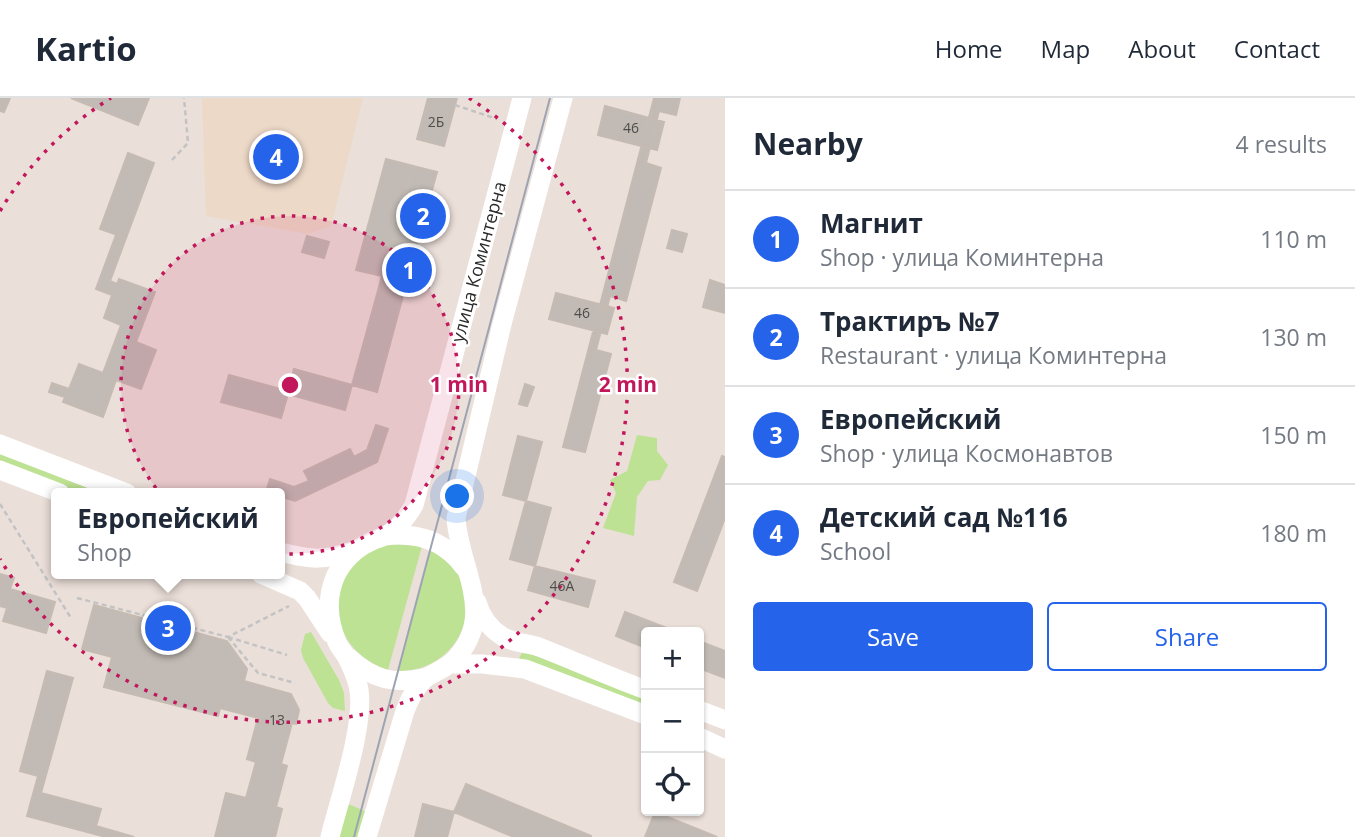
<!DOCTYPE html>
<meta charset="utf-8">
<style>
:root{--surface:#fff;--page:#f2f2f3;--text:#1f2937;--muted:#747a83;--line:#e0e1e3;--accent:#2563eb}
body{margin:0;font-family:"Open Sans",sans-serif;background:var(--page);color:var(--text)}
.controls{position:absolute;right:21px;bottom:21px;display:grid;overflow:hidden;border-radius:7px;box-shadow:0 2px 5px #0004}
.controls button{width:63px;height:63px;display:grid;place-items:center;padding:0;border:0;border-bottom:2px solid var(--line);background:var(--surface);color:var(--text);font:35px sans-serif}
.you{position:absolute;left:458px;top:399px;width:24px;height:24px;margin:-18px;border:5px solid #fff;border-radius:50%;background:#1a73e8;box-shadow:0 0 0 10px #1a73e833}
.badge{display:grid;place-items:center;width:46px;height:46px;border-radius:50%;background:var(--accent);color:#fff;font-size:23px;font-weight:700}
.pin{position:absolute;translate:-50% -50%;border:4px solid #fff;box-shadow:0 2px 7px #0006}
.popup{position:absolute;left:51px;top:390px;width:234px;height:91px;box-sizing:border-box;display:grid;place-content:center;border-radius:7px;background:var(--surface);filter:drop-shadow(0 2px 5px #0005);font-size:23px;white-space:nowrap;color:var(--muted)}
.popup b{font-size:26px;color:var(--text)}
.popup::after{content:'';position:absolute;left:50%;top:100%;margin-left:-14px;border:14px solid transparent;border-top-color:var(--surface)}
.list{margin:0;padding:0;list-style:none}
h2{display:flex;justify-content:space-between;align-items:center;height:91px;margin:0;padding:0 28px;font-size:30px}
h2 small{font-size:23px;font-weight:400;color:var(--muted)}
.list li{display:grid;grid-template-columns:46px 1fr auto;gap:21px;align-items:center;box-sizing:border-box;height:98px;padding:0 28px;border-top:2px solid var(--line)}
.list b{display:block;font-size:26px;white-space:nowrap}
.list p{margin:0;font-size:23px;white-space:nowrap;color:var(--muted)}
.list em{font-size:23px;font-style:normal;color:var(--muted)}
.actions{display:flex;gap:14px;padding:21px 28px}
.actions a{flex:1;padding:16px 0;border:2px solid var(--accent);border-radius:7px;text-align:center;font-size:24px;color:var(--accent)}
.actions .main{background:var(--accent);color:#fff}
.icon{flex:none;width:38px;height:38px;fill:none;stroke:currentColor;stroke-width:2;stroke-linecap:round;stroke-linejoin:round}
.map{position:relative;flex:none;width:725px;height:739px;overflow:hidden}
header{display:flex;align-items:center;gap:42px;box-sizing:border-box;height:98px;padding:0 35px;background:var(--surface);border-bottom:2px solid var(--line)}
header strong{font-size:33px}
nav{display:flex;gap:38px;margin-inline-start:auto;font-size:24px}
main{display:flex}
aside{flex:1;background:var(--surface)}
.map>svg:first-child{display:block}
.education{fill:#edd9c8}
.green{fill:#bee294}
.building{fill:#c2bbb5;stroke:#c6bbb3;stroke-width:2}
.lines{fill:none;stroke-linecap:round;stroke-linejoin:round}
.path{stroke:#c3c3c3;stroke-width:2.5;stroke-dasharray:5 3.5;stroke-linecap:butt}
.minor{stroke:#fff;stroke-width:19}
.tram{stroke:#9ca4b2;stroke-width:2}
.ring{fill:none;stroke:#c2185b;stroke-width:3.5;stroke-dasharray:3.5 7}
.labels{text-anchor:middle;stroke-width:5;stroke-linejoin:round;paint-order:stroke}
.number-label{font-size:14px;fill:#4e4d4b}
.street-label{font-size:18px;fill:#282828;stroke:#fff}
.centre{fill:#c2185b;stroke:#fff;stroke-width:3.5}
.ring-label{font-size:21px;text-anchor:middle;font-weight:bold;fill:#c2185b;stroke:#fff;stroke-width:5;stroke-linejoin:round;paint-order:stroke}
</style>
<header>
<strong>Kartio</strong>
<nav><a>Home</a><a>Map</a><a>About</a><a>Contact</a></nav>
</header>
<main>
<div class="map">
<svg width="725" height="739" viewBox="0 0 725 739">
<rect width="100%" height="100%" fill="#ebdfd9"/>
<path class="education" d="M202,0H363L331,128L308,136L206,118Z"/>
<path class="green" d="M637,337L657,340V353L668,367L660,382L648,383L637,399L634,438L603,430L616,395L610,382L627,373Z
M0,355L101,395H81L0,364Z
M388,446L422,448L388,572C356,561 333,534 339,498C341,488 345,477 352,468C361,456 375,451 388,446Z
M431,450C440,458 452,466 458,477C483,523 449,573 399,573Z
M311,534L339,582L344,595L345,613L333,610L328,605L303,560L301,552L305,536Z
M523,553L646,600V609L519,560Z
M346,705L367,714L360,739H337Z"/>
<path class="building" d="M0,0H10L4,14L0,13Z
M71,0H149L138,27Z
M428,0H457L444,48L417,41Z
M654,0H680L676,17L659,13L646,65L661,70L626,203L610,198L596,252L611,256L585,354L563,349Z
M605,8L664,24L657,52L598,37Z
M128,55L154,65L126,140L100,131Z
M386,61L413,68L383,177L407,183L377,294L352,287L382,178L356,172Z
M413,68L437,74L407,183L383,177Z
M672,132L687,136L682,154L667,150Z
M116,137L126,140L110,183L117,186L119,181L155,194L136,244L156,252L141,291L116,282L103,319L63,304L65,299L49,294L52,285L69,291L79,266L103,275L121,227L104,220L112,197L96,191Z
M307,138L329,144L324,160L302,154Z
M710,182L725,187V215L703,209Z
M556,195L614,210L607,236L549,221Z
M294,271L352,287L345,312L288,296L281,320L221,304L229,277L288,293Z
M525,286L534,289L527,308L519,306Z
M376,327L388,331L377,364L295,403L280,398V395L266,394L270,381L294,389L309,383L304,373L350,351L354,359L367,352Z
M518,338L542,344L526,403L503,397Z
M722,358L725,359V420L697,493L674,484Z
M526,403L551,410L535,468L510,461Z
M535,468L595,483L588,509L528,492Z
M0,476L14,480L10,491L55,504L46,535L3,523L7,510L0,508Z
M94,507L227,543L247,571L244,583L291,596L299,612L296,626L292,625L281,666L287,668L276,709L282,711L275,739H215L226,695L246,700L256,664L247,661L258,620L220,610L218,618L104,589L112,559L82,551Z
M625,514L677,534H646V550L616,538Z
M699,543L725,553V580L699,570Z
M47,573L73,580L41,695L101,711L96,728L134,739H106L27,718L38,678L20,673Z
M466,686L591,738V739H514L454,714Z
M423,706L454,714L447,739H415Z
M655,714L717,739H645Z"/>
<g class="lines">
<path class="path" d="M455,7L497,21
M172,62L188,45L184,0
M0,406L71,520
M77,500L228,539L289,508
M228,539L258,575L295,585
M228,539L287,557"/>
<path class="minor" d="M0,346L127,395
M0,372L60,395
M385,438C417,434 444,442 464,469
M280,454C313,462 323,463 356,452
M261,476L300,493L307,500L330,535
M477,504C481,518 489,530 502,538C512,545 527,545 539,549C575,563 610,579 646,592
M348,559C373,582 394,587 427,579
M450,566H482L525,571L646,617
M699,612L725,622
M699,639L725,651
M330,739C339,702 367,622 358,587C355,577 351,567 346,558C343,553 339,549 337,544C328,522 326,499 336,477C343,463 356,450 370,444C375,441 381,440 385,438C398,431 407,419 414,407L522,0
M367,739L405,613C410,600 417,585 429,578C438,573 445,570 452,564C499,519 459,471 456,420L502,226L563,0"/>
<path class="tram" d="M354,739L550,0"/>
</g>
<circle cx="290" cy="287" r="169" fill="#c2185b" fill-opacity=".12"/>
<g class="ring">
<circle cx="290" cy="287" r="169"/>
<path d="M0 113A338 338 0 0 1 111 0M469 0A338 338 0 1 1 0 461"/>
</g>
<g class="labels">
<g class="number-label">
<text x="436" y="29">2Б</text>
<text x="631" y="35">46</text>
<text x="582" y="220">46</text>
<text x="562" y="493">46А</text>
<text x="277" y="627">13</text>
</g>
<g class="street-label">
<text transform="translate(479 164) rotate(-75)" y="6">улица Коминтерна</text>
</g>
</g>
<circle cx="290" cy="287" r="10" class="centre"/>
<g class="ring-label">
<text x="459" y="294">1 min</text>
<text x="628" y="294">2 min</text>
</g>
</svg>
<div class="controls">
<button>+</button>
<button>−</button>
<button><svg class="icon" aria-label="locate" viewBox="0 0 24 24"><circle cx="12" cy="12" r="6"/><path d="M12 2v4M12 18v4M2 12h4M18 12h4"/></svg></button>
</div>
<div class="you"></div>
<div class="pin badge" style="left:409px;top:172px">1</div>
<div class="pin badge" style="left:423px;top:118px">2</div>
<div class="pin badge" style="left:168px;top:530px">3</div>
<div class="popup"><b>Европейский</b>Shop</div>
<div class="pin badge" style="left:276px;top:59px">4</div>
</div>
<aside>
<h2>Nearby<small>4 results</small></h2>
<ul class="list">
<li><span class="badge">1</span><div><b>Магнит</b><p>Shop · улица Коминтерна</p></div><em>110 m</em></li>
<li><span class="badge">2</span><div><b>Трактиръ №7</b><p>Restaurant · улица Коминтерна</p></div><em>130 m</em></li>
<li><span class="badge">3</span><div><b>Европейский</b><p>Shop · улица Космонавтов</p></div><em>150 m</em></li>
<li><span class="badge">4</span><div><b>Детский сад №116</b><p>School</p></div><em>180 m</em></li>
</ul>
<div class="actions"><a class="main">Save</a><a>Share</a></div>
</aside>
</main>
